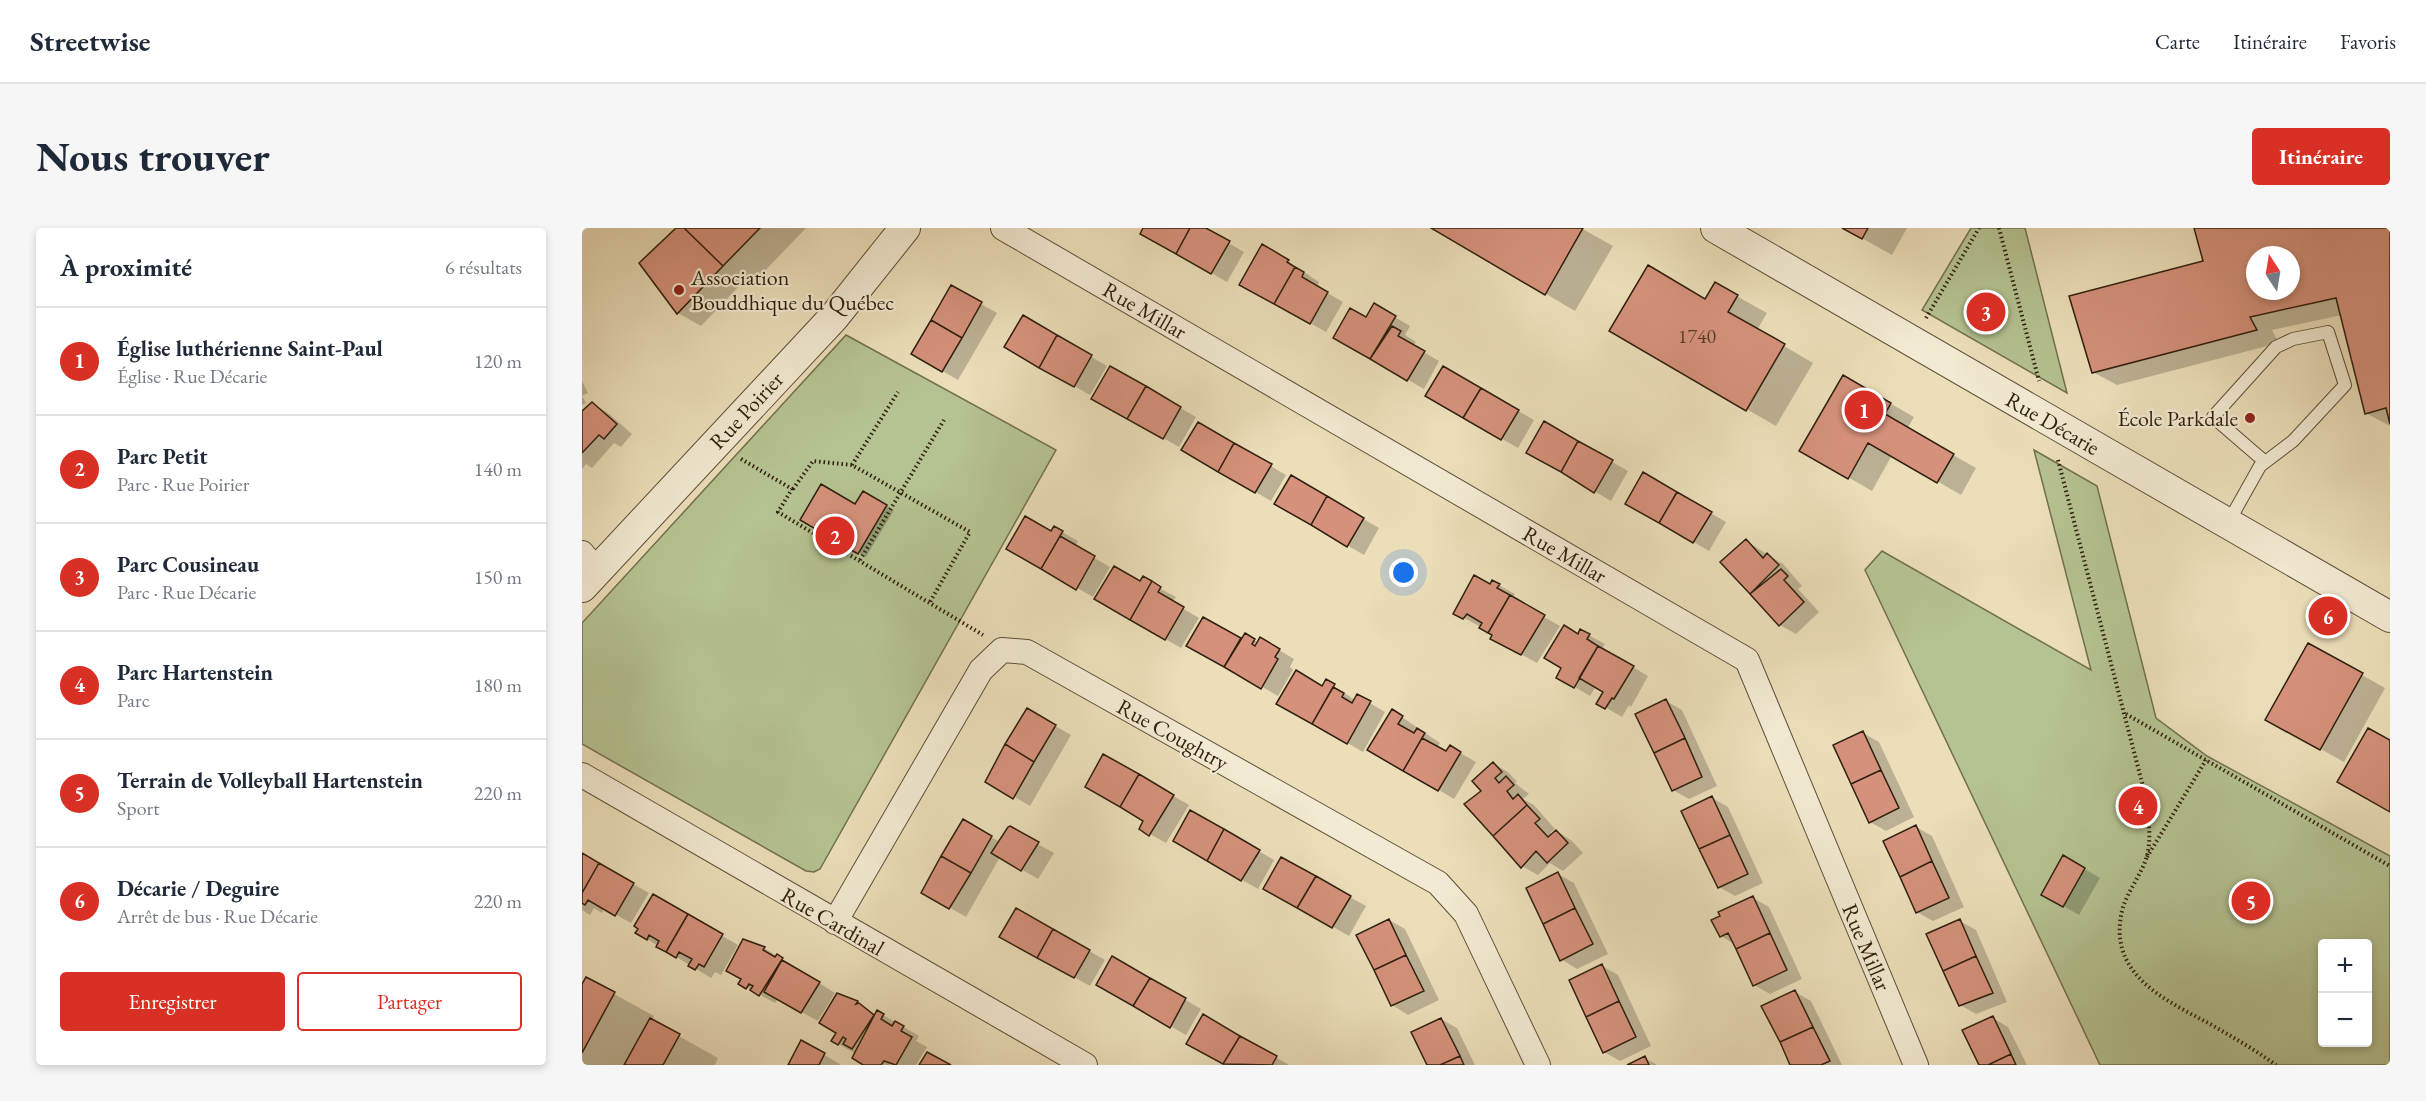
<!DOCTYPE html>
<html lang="fr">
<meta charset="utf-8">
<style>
:root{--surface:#fff;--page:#f6f6f7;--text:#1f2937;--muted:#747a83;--line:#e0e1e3;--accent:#d93025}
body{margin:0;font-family:"EB Garamond",serif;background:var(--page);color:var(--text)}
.controls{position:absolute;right:18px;bottom:18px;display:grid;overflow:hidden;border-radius:6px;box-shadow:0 3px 9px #0003}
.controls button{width:54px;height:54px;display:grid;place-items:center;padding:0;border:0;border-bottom:2px solid var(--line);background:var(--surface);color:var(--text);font:30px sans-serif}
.compass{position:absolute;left:1664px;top:18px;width:54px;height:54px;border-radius:50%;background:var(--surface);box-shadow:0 3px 9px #0003;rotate:348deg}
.you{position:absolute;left:822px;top:345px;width:21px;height:21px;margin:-15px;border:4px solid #fff;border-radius:50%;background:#1a73e8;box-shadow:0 0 0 9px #1a73e833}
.badge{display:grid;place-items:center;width:39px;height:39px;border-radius:50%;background:var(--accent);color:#fff;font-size:20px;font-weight:700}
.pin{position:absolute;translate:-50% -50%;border:3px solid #fff;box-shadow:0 2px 6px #0006}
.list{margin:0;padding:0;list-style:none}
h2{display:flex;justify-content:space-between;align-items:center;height:78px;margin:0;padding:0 24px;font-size:26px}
h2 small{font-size:20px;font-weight:400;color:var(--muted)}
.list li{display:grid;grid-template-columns:39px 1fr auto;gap:18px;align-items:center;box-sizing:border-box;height:108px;padding:0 24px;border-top:2px solid var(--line)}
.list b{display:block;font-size:22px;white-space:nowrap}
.list p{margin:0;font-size:20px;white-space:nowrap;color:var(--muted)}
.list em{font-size:20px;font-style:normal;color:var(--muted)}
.actions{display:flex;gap:12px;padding:18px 24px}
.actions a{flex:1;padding:14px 0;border:2px solid var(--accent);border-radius:6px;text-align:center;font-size:21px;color:var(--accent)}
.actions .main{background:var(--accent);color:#fff}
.map{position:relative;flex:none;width:1808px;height:837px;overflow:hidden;border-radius:6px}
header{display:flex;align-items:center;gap:36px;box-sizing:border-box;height:84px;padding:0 30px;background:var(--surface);border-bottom:2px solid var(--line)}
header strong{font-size:28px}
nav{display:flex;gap:33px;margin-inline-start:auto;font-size:21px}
.intro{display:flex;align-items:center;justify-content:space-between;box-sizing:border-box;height:144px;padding:0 36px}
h1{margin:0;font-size:42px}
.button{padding:15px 27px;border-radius:6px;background:var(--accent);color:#fff;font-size:21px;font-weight:700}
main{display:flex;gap:36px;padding:0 36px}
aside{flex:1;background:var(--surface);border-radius:6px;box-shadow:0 3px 9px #0003}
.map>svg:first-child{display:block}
.green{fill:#b5c291;stroke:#72704f;stroke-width:1.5;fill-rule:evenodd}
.shadow{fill:#0003;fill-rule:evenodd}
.building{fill:#d5917b;stroke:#2f1f0d;stroke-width:1.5;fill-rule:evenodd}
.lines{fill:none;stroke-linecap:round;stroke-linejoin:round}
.service-casing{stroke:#5e4f38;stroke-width:14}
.minor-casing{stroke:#5e4f38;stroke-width:26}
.tertiary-casing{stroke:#5e4f38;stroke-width:32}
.path{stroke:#2f1f0d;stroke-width:4;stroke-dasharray:1.5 3;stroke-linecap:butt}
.service{stroke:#f2ead2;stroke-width:12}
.minor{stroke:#f2ead2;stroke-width:24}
.tertiary{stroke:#f2ead2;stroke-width:30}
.poi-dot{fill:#8f2418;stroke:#f2ead2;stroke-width:2}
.labels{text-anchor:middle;stroke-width:4.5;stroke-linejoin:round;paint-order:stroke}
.number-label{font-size:20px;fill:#583c28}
.poi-label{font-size:22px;fill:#2f1f0d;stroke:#f2ead2;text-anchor:start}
.street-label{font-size:22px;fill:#2f1f0d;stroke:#f2ead2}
</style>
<header>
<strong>Streetwise</strong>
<nav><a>Carte</a><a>Itinéraire</a><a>Favoris</a></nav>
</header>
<div class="intro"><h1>Nous trouver</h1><a class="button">Itinéraire</a></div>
<main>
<aside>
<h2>À proximité<small>6 résultats</small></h2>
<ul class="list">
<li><span class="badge">1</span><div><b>Église luthérienne Saint-Paul</b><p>Église · Rue Décarie</p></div><em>120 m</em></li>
<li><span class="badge">2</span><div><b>Parc Petit</b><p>Parc · Rue Poirier</p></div><em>140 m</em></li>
<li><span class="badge">3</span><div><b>Parc Cousineau</b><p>Parc · Rue Décarie</p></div><em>150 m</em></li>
<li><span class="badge">4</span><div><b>Parc Hartenstein</b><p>Parc</p></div><em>180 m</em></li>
<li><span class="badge">5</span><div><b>Terrain de Volleyball Hartenstein</b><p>Sport</p></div><em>220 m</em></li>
<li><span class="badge">6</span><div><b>Décarie / Deguire</b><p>Arrêt de bus · Rue Décarie</p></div><em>220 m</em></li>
</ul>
<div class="actions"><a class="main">Enregistrer</a><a>Partager</a></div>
</aside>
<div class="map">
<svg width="1808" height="837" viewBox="0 0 1808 837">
<rect width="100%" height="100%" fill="#ebdeb9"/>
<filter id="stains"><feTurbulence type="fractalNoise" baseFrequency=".00333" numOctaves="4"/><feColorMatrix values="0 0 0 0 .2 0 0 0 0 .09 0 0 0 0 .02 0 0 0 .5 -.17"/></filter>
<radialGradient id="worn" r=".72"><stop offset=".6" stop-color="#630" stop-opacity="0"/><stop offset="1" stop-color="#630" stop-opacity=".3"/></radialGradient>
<path class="green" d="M1389,0H1443L1485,165L1340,82Z
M264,107L474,222L238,641L232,644L224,643L0,516V395Z
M1452,222L1515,258L1574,490L1625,528L1808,628V837H1518L1283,342L1300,323L1509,442ZM1740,716H1786V814H1740Z"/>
<path class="shadow" d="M96,0H224L172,54L165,50L119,98L96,85Z
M563,0H621L662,24L645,54L560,5Z
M852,0H999L1031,18L993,83Z
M1262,0H1325L1310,27Z
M1614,0H1808V198L1784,185L1760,87L1690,102L1697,115L1535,157L1511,144L1623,34ZM1673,27H1709V63H1673Z
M696,27L737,54L735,59L761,74L744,104L659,56Z
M1133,56L1185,85L1175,102L1231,135L1194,198L1029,103L1124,73Z
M369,59L415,85L376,152L331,126Z
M792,77L828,98L823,107L834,114L831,118L857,133L842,161L753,110L785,91Z
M441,89L525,138L508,167L424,119Z
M528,140L614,189L597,219L511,170Z
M861,140L952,192L936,220L845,168Z
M1262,149L1332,189L1325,201L1394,240L1379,267L1310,227L1290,263L1219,222Z
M0,153L6,165L0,168L4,175L0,177Z
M10,176L26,185L50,206L39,219L32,215L10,240L4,236L0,241V183L3,185Z
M962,195L1046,243L1029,273L946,224Z
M616,196L704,247L689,273L601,222Z
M1061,246L1144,294L1127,323L1045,275Z
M710,249L797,300L782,327L694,276Z
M282,265L312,282L284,329L220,291L274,277Z
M473,300L496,313L493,319L528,339L511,369L426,320L470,305Z
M1164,313L1201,336L1220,358L1216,361L1237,384L1214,406L1198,397L1140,335Z
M911,354L933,366L930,371L978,398L955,435L926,419L912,406L873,385Z
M558,355L577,360L594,369L590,374L617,390L599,420L514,371Z
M622,391L660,412L663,407L677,415L679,411L712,431L708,439L711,442L696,468L606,417Z
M999,403L1023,416L1020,421L1066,448L1049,479L1047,477L1040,489L1016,475L1023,463L1014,458L1008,468L976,449Z
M1780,447L1803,460L1762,534L1708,504Z
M744,453L773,472L776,468L803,484L781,524L697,475L740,460Z
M1084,473L1100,482L1135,558L1107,571L1091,562Z
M445,482L489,507L448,578L405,553Z
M811,483L858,515L855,520L864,525L868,519L894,534L872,571L788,521Z
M1281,505L1297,514L1332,589L1304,603L1288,594Z
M522,528L607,577L584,615L559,601L564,592Z
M911,535L927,545L935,554L933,555L947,566L941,571L952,577L973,601L968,605L970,607L975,603L990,613L1001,625L981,643L968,635L956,647L940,638L901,563Z
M1130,570L1146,579L1181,655L1153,668L1137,659Z
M609,584L692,632L676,661L593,613Z
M382,593L418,614L426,600L472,625L456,651L418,629L384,689L341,664Z
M1334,599L1350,608L1382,679L1351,693L1335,684Z
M0,627L67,665L49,695L22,680L20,685L12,680L8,687L0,682Z
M1482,629L1518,650L1497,687L1461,666Z
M700,631L784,678L767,708L683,660Z
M976,646L992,655L1026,726L995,741L979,731Z
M71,668L156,717L139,747L133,744L129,750L55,705Z
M1171,670L1187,679L1220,751L1188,766L1172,757L1154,717L1139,708Z
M435,682L523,732L508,758L419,709Z
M807,692L823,701L857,772L826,787L810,777Z
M1378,693L1394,702L1425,774L1394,786L1378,777Z
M182,720L253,765L236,793L196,771L193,775L158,756Z
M531,730L619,781L604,807L516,757Z
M1020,738L1036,747L1069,818L1038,833L1022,824Z
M5,751L72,788L70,793L136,830L133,837H0V759Z
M1213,764L1229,773L1260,837H1209Z
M256,767L294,787L296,784L337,808L334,813L345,819L334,837H284L274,826L251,813L256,805Z
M622,788L707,837H645L606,815Z
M1411,790L1426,799L1445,837H1398Z
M859,791L875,800L893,837H847Z
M220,814L258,836L257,837H207Z
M1063,830L1075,837H1049Z"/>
<path class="building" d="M94,0H102L141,38L95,86L57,35Z
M102,0H178L141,38Z
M561,0H608L594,26L558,6Z
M608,0H624L648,13L629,46L594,26Z
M849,0H1001L963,67Z
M1260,0H1286L1280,11Z
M1612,0H1808V196L1804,180L1783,186L1754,70L1668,89L1675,102L1510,145L1487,68L1621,33ZM1673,27H1709V63H1673Z
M680,16L707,32L705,34L713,39L692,76L657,57Z
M1066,37L1123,71L1133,54L1156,67L1146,84L1203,116L1164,183L1027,103Z
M713,39L722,44L720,49L746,64L728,96L692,76Z
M369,57L400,74L380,110L349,92Z
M792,75L814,88L788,131L751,110L768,80L784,89Z
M441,87L475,107L457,140L422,119Z
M349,92L380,110L360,144L329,126Z
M810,98L819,103L816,108L843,123L825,153L788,131Z
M475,107L510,127L492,159L457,140Z
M528,138L564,158L545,191L509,171Z
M861,138L899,160L881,190L843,168Z
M1261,147L1309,175L1303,186L1372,226L1355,255L1286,215L1266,251L1217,223Z
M564,158L599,179L581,211L545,191Z
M899,160L937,182L919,212L881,190Z
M10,174L35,196L22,211L17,207L0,225V183Z
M962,193L996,213L979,244L944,225Z
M616,194L652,215L636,244L599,222Z
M996,213L1031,232L1012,265L979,244Z
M652,215L690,236L673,265L636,244Z
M1061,244L1095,264L1077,295L1043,276Z
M709,247L745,268L729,297L692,276Z
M239,256L273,276L281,263L305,277L276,326L218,292Z
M1095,264L1130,284L1111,315L1077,295Z
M745,268L782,290L765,319L729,297Z
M443,288L469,303L472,298L481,303L459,341L424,321Z
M478,308L513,328L494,362L459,341Z
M1164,311L1181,330L1185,325L1197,337L1168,366L1138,334Z
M532,338L558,353L561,348L570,353L548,392L512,371Z
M1199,341L1206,348L1202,352L1222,374L1197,398L1168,366Z
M892,347L908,356L910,352L918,356L915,360L928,367L906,405L897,400L900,395L885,386L881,391L871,386Z
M570,353L579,359L576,364L602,379L583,412L548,392Z
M928,367L963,387L939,427L908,411L910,407L906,405Z
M621,389L659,410L642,439L604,418Z
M982,397L996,406L998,401L1008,406L1005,411L1016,418L992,460L974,450L979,440L962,430Z
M663,405L673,411L670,416L673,418L678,409L698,421L693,429L696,431L679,461L642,439Z
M1726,415L1781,445L1738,522L1683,492Z
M1016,418L1052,438L1032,471L1030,470L1023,481L1014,476L1021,464L997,450Z
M714,442L740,458L744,451L753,456L730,496L694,476Z
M751,459L762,465L760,469L770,475L775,466L789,473L765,516L730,496Z
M1084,471L1103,510L1072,525L1053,486Z
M445,480L474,497L452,534L423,516Z
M810,481L821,488L816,496L832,505L835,500L843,505L821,543L785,522Z
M1786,500L1808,512V584L1755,554Z
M1281,503L1299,542L1269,556L1251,517Z
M840,510L864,523L868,517L879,524L856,563L821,543Z
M1103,510L1120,549L1090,563L1072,525Z
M423,516L452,534L431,571L403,554Z
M521,526L557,546L538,579L503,559Z
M911,534L920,544L913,550L917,555L924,548L932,557L925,563L931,571L936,566L945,577L911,608L882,576L899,563L890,553Z
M1299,542L1317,580L1287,595L1269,556Z
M557,546L592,567L567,608L557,601L561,593L538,579Z
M1130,568L1148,607L1117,621L1099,583Z
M945,577L958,591L953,595L966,609L974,602L986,615L965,635L954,623L939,640L911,608Z
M608,582L642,601L625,633L591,613Z
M381,591L410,608L389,645L359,628Z
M1334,597L1350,633L1318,649L1301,613Z
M428,598L457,614L439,643L409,625L426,599Z
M642,601L678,622L659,653L625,633Z
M1148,607L1166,646L1136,660L1117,621Z
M0,625L17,635L0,665Z
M1481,627L1503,640L1481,679L1459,667Z
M359,628L389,645L367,681L339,665Z
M699,629L734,648L715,680L681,661Z
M1350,633L1367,670L1334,685L1318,649Z
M17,635L52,655L33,688L6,672L3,677L0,675V665Z
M976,644L993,680L961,696L944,660Z
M734,648L769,668L750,700L715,680Z
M71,666L106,686L84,724L74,719L77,713L67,707L65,712L53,705L56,701L52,698Z
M1171,668L1188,705L1154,721L1146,705L1138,709L1129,692L1138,688L1136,684Z
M434,680L471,701L455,730L417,709Z
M993,680L1011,716L978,733L961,696Z
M106,686L141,706L122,739L117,736L113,742L106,738L110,731L97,724L94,730L84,724Z
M807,691L824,727L792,742L774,707Z
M1378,691L1394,728L1361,743L1344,706Z
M471,701L508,722L492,750L455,730Z
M1188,705L1205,742L1171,758L1154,721Z
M161,711L183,719L181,722L193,729L195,726L201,730L177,768L168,762L171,758L167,756L164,761L156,756L159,751L144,743Z
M824,727L842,763L809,778L792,742Z
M530,728L568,750L551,778L514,757Z
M1394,728L1411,765L1377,778L1361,743Z
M200,732L238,754L219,785L182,764Z
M1020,736L1037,773L1004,789L987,752Z
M4,749L33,764L0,825V756Z
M568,750L604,770L588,800L551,778Z
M1213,762L1231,799L1198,814L1179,778Z
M255,765L276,773L274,776L277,775L292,787L270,821L261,816L264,811L261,809L256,817L249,813L254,805L237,795Z
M1037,773L1054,809L1021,825L1004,789Z
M295,782L302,786L299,791L310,798L313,793L322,798L319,803L330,809L314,837L302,833L299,837H281L270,830Z
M621,786L658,808L641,836L604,816Z
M1411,788L1429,826L1406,837H1397L1380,802Z
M68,790L98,806L81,837H42Z
M859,790L878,828L858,837H845L829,804Z
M1231,799L1248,833L1239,837H1208L1198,814Z
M658,808L695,828L690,837L641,836Z
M219,812L243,825L237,837H206Z
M345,824L369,837H337Z
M1429,826L1434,837H1406Z
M878,828L882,837H858Z
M1063,828L1067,837H1045Z"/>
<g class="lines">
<defs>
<path id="service" d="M1646,295L1678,238L1711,213L1763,157L1746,104L1711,111L1694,119L1631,189L1682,233"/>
<path id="minor" d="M421,0L1165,432L1334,837
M0,325L15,343
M0,547L503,837
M253,694L399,442L420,422L445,424L856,655L884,686L956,837"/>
<path id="tertiary" d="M1134,0L1808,389
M0,359L252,89L323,0"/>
</defs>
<use href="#service" class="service-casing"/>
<use href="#minor" class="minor-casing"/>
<use href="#tertiary" class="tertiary-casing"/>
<path class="path" d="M1417,0L1457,153
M1344,90L1397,0
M159,231L210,261L196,284L401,407
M1476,232L1563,566C1566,587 1571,613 1563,634C1557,649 1546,664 1541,679C1523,745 1581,771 1628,796C1651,809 1673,822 1694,837
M270,237L316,164
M211,261L231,233L270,237L388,304L348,374
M278,332L362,192
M1544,486L1808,638
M1565,629L1624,532"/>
<use href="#service" class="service"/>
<use href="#minor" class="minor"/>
<use href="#tertiary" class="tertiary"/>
</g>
<g class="poi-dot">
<circle cx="97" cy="62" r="6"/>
<circle cx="1668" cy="190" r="6"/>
</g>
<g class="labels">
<g class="number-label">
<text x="1115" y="115">1740</text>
</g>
<g class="poi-label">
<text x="109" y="57">Association<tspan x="109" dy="25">Bouddhique du Québec</tspan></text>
<text x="1656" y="198" text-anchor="end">École Parkdale</text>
</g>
<g class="street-label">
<text transform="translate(563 82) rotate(30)" y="8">Rue Millar</text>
<text transform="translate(164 182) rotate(-47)" y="8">Rue Poirier</text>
<text transform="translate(1471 195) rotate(30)" y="8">Rue Décarie</text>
<text transform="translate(983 326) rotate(30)" y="8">Rue Millar</text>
<text transform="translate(591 506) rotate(29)" y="8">Rue Coughtry</text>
<text transform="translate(251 693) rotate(30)" y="8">Rue Cardinal</text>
<text transform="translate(1285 719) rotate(67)" y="8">Rue Millar</text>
</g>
</g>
<rect width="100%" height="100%" filter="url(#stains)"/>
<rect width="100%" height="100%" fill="url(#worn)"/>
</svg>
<div class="controls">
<button>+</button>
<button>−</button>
</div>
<svg class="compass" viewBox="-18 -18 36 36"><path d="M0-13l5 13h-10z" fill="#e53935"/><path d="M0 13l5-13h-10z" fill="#747a83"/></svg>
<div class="you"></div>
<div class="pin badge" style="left:1282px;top:182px">1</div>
<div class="pin badge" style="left:253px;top:308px">2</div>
<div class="pin badge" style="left:1404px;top:84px">3</div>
<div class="pin badge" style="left:1556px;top:578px">4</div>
<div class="pin badge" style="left:1669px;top:673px">5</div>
<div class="pin badge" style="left:1746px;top:388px">6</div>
</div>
</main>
